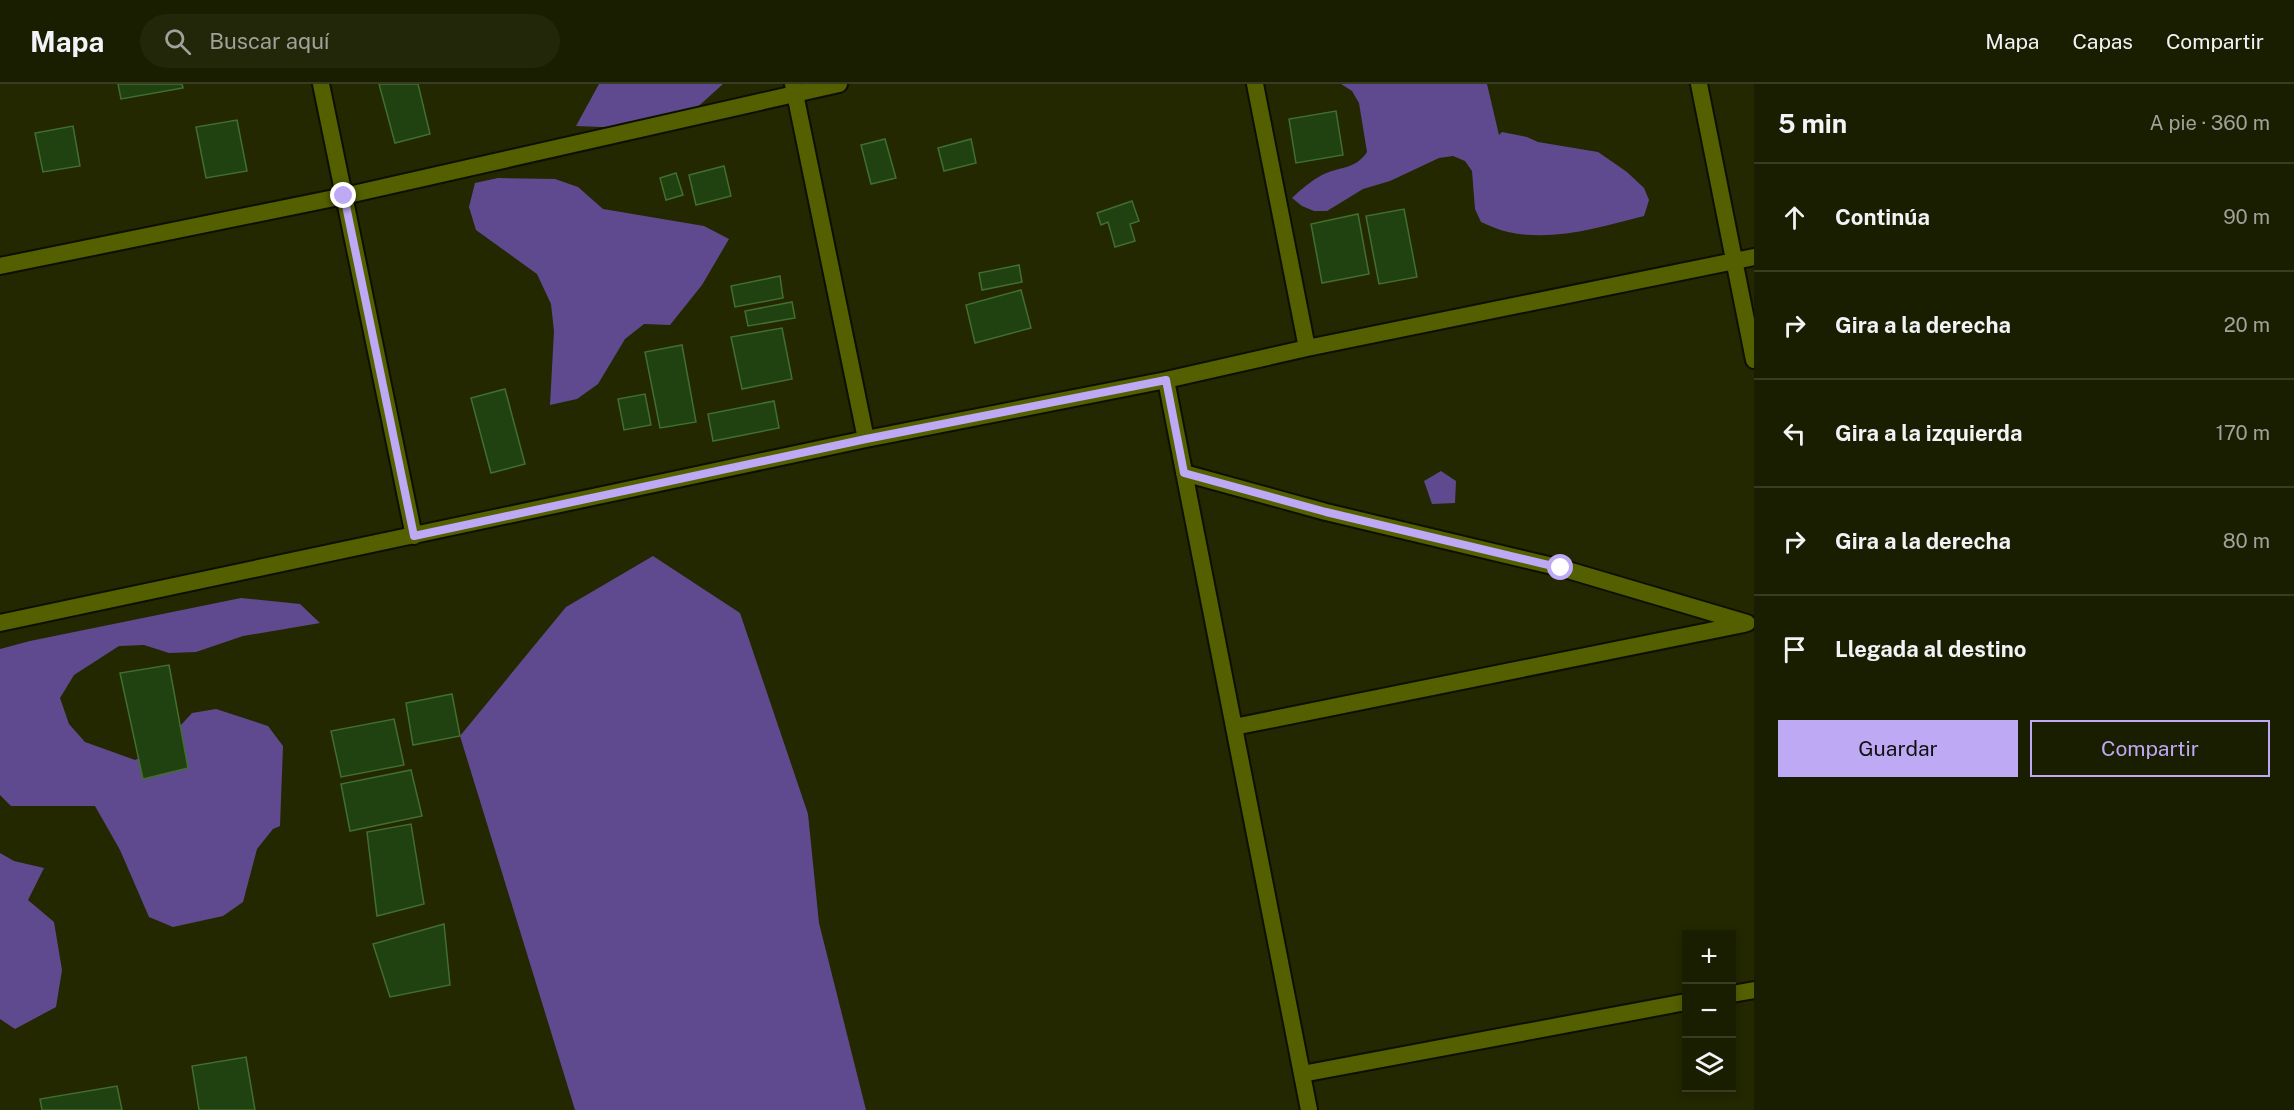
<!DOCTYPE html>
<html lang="es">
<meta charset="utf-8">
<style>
:root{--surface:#1a1e00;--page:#23270a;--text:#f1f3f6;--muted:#9fa299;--line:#383c22;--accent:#bea9f4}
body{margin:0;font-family:"Public Sans",sans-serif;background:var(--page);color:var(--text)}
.controls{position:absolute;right:18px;bottom:18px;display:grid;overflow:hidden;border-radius:0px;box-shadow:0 3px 9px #0003}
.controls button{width:54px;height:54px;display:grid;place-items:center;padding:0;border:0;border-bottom:2px solid var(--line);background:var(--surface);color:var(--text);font:30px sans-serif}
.stop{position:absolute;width:18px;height:18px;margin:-14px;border:4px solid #bea9f4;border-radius:50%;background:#fff}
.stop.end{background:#bea9f4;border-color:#fff;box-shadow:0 2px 6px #0008}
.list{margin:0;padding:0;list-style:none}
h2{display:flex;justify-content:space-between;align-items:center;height:78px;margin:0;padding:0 24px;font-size:26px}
h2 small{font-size:20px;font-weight:400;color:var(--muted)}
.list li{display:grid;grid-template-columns:39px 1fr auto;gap:18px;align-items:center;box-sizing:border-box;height:108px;padding:0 24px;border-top:2px solid var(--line)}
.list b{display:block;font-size:22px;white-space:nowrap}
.list em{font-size:20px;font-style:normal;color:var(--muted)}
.actions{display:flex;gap:12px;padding:18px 24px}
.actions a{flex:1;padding:14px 0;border:2px solid var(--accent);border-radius:0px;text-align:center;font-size:21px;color:var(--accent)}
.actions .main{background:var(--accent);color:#111}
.icon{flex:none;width:33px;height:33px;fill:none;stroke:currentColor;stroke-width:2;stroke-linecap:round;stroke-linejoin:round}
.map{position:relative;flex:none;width:1754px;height:1026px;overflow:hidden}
header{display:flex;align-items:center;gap:36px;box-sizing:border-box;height:84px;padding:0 30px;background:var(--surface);border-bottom:2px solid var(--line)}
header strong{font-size:28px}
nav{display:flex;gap:33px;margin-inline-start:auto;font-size:21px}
.search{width:420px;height:54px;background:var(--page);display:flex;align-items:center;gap:15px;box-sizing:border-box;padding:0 21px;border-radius:33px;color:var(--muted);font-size:22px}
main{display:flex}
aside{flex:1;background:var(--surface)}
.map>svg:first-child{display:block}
.forest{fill:#604a8f}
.building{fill:#204110;stroke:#426f2e;stroke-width:1.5}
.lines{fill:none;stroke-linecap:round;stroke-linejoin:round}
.minor-casing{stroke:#0d1000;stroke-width:20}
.minor{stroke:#545f00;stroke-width:16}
.route{stroke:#bea9f4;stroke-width:8}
</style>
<header>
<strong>Mapa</strong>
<div class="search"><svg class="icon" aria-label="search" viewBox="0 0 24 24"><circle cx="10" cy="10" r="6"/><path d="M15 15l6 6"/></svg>Buscar aquí</div>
<nav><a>Mapa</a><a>Capas</a><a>Compartir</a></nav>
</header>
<main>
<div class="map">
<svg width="1754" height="1026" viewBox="0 0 1754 1026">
<rect width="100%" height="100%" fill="#232800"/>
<path class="forest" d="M599,0H723L692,28L680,46L576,42Z
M1341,0H1487L1499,51L1502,48L1527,53L1538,58L1598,68L1627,88L1644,104L1649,116L1644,132C1601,143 1553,158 1508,148C1499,146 1490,142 1481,138L1475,125L1472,87L1465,77L1453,72L1439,74L1390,97L1363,105L1327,127H1314L1302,122L1292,114C1301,105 1311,97 1322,91C1340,82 1355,86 1367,68L1359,19L1352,7Z
M498,94L555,95L578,103L603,125L704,142L729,155L702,201L670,241L644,240L625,255L598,300L577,315L550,321L554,247L551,220L537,190L476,146L469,123L475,99Z
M1441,387L1456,397L1455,419L1432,420L1424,397Z
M653,472L740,529L808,730L819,839L866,1026H575L460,652L566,523Z
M241,514L300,520L320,539L243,552L196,568L169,569L144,561L119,562L74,591L60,614L69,640L85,658L135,676L158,666L192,629L216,625L268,642L283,662L280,742L273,745L257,765L243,818L223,832L173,843L149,833L120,766L95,722H11L0,711V565L30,557Z
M0,769L14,777L44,784L28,816L54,838L62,886L56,923L15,945L0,935Z"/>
<path class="building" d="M118,0H182L183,4L121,15Z
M379,0H418L430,50L395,59Z
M1336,27L1343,71L1296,79L1289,35Z
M237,36L247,87L206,94L196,43Z
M73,42L80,82L43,88L35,49Z
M885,55L896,94L871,100L861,61Z
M971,55L976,79L944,87L938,64Z
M724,82L731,112L696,121L689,91Z
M676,89L683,111L666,116L660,94Z
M1132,117L1139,137L1130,140L1135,157L1115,163L1108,138L1101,141L1097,129Z
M1404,125L1417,193L1379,200L1366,132Z
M1358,130L1369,190L1322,199L1311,140Z
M1019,181L1022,198L982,206L979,189Z
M780,192L783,214L735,223L731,202Z
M1021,206L1031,244L975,259L966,221Z
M792,218L795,234L748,242L745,227Z
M782,244L792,295L742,305L731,253Z
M682,261L696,338L660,344L645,268Z
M505,305L525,380L491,389L471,314Z
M645,310L651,341L624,346L618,315Z
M774,317L779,344L713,357L708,330Z
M169,581L188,684L143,695L120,589Z
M452,610L460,652L413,661L406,619Z
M394,635L404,681L341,693L331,647Z
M411,686L422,732L350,747L341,700Z
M411,740L424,820L377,832L367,748Z
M444,840L450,901L390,913L373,860Z
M246,973L255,1026H199L192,982Z
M117,1002L122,1026H42L40,1015Z"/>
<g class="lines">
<defs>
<path id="minor" d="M321,0L414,452
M793,0L866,355
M1255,0L1307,264
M1699,0L1754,276
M0,182L344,112L839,0
M1166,296L1309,1026
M1184,389L1326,428L1561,484L1747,539
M0,539L866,355L1166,296L1307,264L1754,173
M1234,643L1744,540
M1732,910L1754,906
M1302,990L1686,918"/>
</defs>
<use href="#minor" class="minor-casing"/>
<use href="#minor" class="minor"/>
</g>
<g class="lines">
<path class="route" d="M344,112L414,452L866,355L1166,296L1184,389L1326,428L1561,484"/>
</g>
</svg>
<div class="controls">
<button>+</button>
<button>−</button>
<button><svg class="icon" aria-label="layers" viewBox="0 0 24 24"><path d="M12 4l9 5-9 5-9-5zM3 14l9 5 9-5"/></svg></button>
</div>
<div class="stop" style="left:1561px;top:484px"></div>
<div class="stop end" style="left:344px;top:112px"></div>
</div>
<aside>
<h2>5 min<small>A pie · 360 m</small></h2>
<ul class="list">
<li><svg class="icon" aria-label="ahead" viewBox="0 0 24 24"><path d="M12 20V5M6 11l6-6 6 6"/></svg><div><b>Continúa</b></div><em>90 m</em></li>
<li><svg class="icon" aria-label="right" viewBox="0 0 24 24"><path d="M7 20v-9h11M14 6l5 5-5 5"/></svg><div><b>Gira a la derecha</b></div><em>20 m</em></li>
<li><svg class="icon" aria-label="left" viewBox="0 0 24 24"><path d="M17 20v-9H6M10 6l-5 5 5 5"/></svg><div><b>Gira a la izquierda</b></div><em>170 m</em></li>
<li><svg class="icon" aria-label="right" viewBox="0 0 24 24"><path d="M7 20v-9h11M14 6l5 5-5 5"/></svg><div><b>Gira a la derecha</b></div><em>80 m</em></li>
<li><svg class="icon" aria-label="arrive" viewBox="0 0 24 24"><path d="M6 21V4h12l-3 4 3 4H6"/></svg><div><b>Llegada al destino</b></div></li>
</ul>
<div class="actions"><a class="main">Guardar</a><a>Compartir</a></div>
</aside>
</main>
